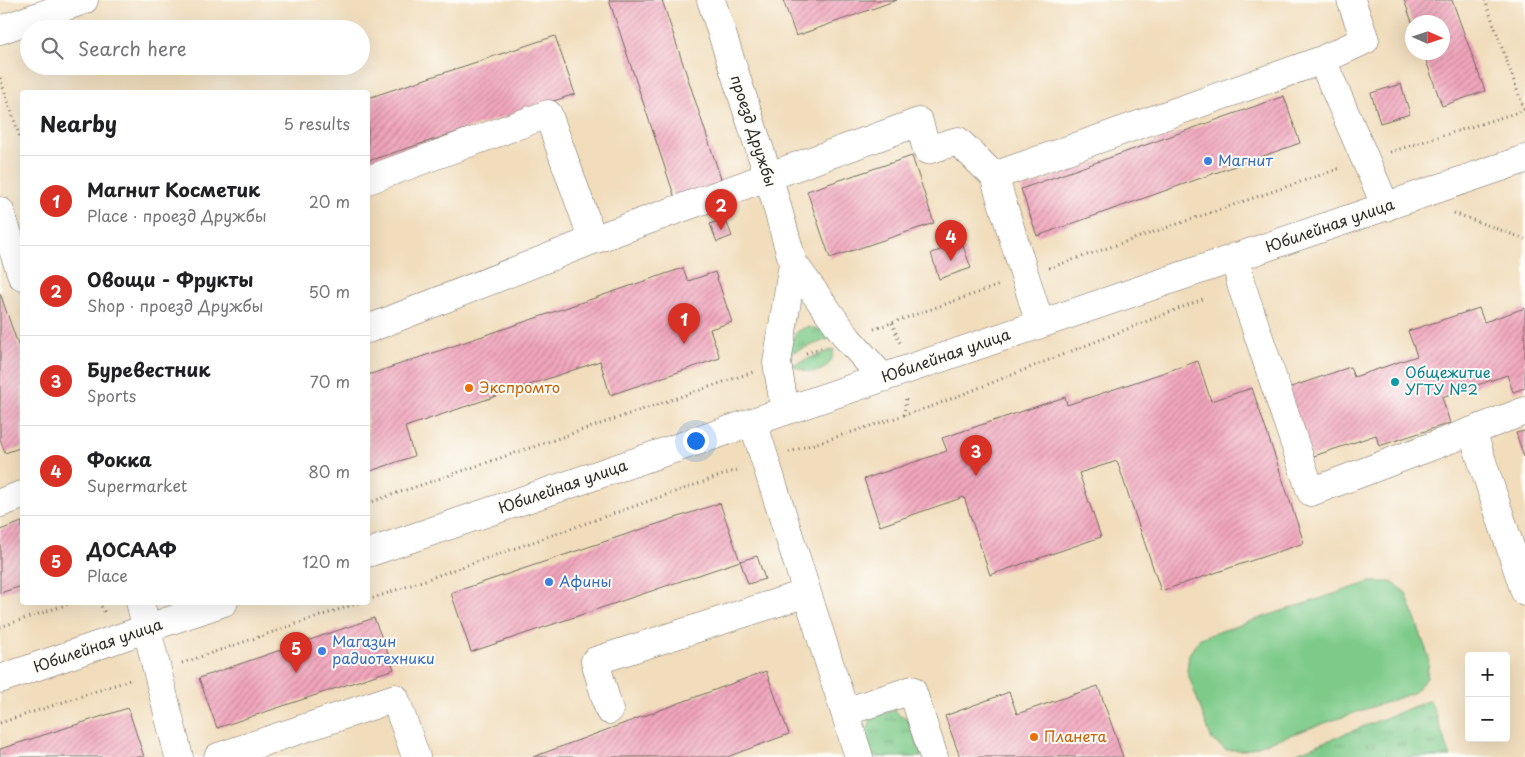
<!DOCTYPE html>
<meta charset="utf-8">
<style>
:root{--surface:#fff;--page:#f6f6f6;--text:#202124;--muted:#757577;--line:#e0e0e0;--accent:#d93025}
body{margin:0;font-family:"Playpen Sans",sans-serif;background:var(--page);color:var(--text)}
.controls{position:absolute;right:15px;bottom:15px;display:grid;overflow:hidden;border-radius:5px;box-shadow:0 5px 20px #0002}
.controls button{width:45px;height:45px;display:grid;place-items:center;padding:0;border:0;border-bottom:1px solid var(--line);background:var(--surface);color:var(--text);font:25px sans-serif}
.compass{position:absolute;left:1405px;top:15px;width:45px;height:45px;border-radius:50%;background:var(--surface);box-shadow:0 5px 20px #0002;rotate:93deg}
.you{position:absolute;left:695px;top:440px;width:18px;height:18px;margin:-12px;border:4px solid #fff;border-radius:50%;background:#1a73e8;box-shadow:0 0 0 8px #1a73e833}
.badge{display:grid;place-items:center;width:32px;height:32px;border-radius:50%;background:var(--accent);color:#fff;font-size:16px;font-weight:700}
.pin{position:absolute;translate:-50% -41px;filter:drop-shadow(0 1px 2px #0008)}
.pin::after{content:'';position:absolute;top:26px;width:18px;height:15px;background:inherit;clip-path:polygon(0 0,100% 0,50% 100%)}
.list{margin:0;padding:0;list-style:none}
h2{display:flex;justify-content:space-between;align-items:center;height:65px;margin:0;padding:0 20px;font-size:21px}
h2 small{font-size:16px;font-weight:400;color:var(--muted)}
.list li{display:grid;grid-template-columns:32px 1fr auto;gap:15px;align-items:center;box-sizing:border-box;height:90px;padding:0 20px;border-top:1px solid var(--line)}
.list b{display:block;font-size:19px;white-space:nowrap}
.list p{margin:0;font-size:16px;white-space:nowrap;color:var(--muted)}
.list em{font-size:16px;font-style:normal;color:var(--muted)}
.icon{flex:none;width:28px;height:28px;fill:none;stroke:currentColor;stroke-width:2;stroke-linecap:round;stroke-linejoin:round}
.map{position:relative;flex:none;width:1525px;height:757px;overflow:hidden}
.search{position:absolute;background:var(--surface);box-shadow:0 5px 20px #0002;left:20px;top:20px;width:350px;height:55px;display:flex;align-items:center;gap:12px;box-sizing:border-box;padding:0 18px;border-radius:28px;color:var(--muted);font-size:19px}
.panel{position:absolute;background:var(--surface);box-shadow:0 5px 20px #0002;left:20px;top:90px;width:350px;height:515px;border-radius:5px}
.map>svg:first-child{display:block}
.grass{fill:url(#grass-tufts);stroke:#547a5a}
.garden{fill:#7dca89;stroke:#547a5a}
.building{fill:url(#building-hatch)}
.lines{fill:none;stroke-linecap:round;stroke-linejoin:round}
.minor-casing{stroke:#70695e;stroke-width:29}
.path{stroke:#70695e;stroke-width:3;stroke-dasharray:1 4;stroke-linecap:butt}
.minor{stroke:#fff;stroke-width:28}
.shop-dot{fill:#3f7fe0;stroke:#fdfcf7;stroke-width:2}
.culture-dot{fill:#0f9aa8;stroke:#fdfcf7;stroke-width:2}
.food-dot{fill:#e8710a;stroke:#fdfcf7;stroke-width:2}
.labels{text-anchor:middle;stroke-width:4;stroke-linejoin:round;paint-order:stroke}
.street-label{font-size:15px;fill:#2b2b2b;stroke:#fdfcf7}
.shop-label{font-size:15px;fill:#366cbe;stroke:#fdfcf7;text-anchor:start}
.culture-label{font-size:15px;fill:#0d838f;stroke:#fdfcf7;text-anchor:start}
.food-label{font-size:15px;fill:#c56008;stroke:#fdfcf7;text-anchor:start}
</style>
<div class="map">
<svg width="1525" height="757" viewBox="0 0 1525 757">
<defs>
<pattern id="grass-tufts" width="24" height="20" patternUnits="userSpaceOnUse" patternTransform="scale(1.25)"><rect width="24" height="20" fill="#7dca89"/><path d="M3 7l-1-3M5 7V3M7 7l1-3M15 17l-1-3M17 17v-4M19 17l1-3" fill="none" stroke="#67a470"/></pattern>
<pattern id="building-hatch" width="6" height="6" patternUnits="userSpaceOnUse" patternTransform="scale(1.25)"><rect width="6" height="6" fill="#f2a6bd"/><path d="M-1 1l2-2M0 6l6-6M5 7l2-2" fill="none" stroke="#c4879a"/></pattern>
</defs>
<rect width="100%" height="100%" fill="#fdfcf7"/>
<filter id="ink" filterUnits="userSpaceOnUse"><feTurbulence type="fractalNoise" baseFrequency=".02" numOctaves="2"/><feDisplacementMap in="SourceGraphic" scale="10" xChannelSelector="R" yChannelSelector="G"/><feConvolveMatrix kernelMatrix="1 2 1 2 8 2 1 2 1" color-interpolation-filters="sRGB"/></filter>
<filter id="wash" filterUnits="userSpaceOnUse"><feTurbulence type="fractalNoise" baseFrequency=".0096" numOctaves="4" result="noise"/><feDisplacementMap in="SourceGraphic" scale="20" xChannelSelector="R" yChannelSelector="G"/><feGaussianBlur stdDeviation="1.12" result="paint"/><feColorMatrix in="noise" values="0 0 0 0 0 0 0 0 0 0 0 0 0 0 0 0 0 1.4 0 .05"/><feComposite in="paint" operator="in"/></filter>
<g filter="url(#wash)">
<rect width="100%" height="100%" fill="#f1ddbc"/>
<path class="grass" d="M808,327L823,330L831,338L788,354C792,340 793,330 808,327Z
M834,349C831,374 811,377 792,365Z
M1430,700L1451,757H1287Z
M895,710L900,716L908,719L922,757H871L863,732L869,727L870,718Z"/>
<path class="garden" d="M1370,582H1392L1406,593L1429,658L1427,678L1413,693L1246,750H1226L1212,740L1187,671L1189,654L1200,638Z"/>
<g id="blocks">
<path class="building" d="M609,0H662L724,188L677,204Z
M783,0H897L796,36Z
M1404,0H1452L1485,91L1442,106L1423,52H1442V22H1412Z
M555,36L575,94L368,161V98Z
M1401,84L1410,114L1380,123L1371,93Z
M1284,96L1300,143L1037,236L1021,189Z
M912,156L934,223L830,258L807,191Z
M725,218L732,236L717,242L710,224Z
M962,243L971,268L939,279L931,253Z
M683,268L688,281L715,272L732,322L710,329L720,358L610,395L600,361L405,427L414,456L368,472V375Z
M0,293L22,356V447L5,453L0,439Z
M1479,308L1484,322L1525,308V388L1513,392L1507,375L1442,397L1450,423L1379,446L1376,435L1311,457L1288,388L1350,367L1354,377L1417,356L1408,331Z
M1198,361L1211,401L1252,388L1304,543L1161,591L1117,461L1079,473L1101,537L990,575L964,497L880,526L864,479L947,451L942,438L1065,397L1067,405Z
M1525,431V460L1516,433Z
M720,503L740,561L471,652L451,593Z
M22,522V586L0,593V530Z
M757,556L765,579L748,584L740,561Z
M374,618L394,669L217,728L199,678Z
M766,671L789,734L727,757H533Z
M1098,686L1123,757H960L945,716L1009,692L1017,714Z
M128,708L144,757H0V749Z"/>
</g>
</g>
<g filter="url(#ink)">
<use href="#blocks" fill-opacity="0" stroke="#70695e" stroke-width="1"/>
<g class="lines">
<defs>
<path id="minor" d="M711,0L769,178L793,263L848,339L883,378
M0,30L84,0
M1322,60L1386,207
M994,176L1322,60L1365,40L1351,0
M368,180L548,114L593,240
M0,211L22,276
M1235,257L1241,284L1311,492L1525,411
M368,329L593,240L919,122L927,150L958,141L994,176L1040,324
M785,411L777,363L793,263
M753,422L859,757
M1472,431L1525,592
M0,503L22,495
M368,553L1525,159
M140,602L179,757
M0,679L224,602
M609,710L595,661L807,593
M845,712L912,690L934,757
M218,757L395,698L416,757"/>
</defs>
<use href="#minor" class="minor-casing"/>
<path class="path" d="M1485,0L1525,112
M0,78L22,143
M1390,152L1525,110
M1454,213L1525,239
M1049,268L1341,168
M892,323L900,343
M874,329L1000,285
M806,353L821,348
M904,415L906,398
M789,452L933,406L1203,299
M368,503L753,372
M368,600L740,469
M99,602L106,615
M0,627L74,602
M182,663L361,602
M0,723L133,679"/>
<use href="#minor" class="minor"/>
</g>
</g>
<g class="shop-dot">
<circle cx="1208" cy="161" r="5"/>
<circle cx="549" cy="582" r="5"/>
<circle cx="322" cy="651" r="5"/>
</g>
<circle class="culture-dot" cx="1395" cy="382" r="5"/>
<g class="food-dot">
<circle cx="469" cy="388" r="5"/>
<circle cx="1034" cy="737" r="5"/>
</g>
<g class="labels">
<g class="street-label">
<text transform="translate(753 131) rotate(72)" y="5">проезд Дружбы</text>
<text transform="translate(1330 226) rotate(-19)" y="5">Юбилейная улица</text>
<text transform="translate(946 356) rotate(-19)" y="5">Юбилейная улица</text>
<text transform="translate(563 487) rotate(-19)" y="5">Юбилейная улица</text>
<text transform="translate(98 646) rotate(-19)" y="5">Юбилейная улица</text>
</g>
<g class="shop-label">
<text x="1218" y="166">Магнит</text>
<text x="559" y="587">Афины</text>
<text x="332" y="647">Магазин<tspan x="332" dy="17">радиотехники</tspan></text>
</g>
<g class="culture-label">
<text x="1405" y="378">Общежитие<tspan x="1405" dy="17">УГТУ №2</tspan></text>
</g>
<g class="food-label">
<text x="479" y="393">Экспромто</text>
<text x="1044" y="742">Планета</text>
</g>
</g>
</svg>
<div class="controls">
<button>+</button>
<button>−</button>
</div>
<svg class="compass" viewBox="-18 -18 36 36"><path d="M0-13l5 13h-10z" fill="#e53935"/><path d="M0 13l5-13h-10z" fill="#757577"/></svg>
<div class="you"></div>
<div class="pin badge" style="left:684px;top:344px">1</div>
<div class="pin badge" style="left:721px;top:230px">2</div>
<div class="pin badge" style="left:976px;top:476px">3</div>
<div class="pin badge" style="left:951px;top:261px">4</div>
<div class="pin badge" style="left:296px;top:673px">5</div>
<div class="search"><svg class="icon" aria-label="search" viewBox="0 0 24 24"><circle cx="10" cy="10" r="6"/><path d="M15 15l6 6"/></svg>Search here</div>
<section class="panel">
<h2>Nearby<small>5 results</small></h2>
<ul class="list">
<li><span class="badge">1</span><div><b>Магнит Косметик</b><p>Place · проезд Дружбы</p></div><em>20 m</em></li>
<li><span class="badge">2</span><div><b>Овощи - Фрукты</b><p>Shop · проезд Дружбы</p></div><em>50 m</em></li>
<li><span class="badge">3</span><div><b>Буревестник</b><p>Sports</p></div><em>70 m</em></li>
<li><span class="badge">4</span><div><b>Фокка</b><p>Supermarket</p></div><em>80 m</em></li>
<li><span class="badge">5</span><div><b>ДОСААФ</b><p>Place</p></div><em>120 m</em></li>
</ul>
</section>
</div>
